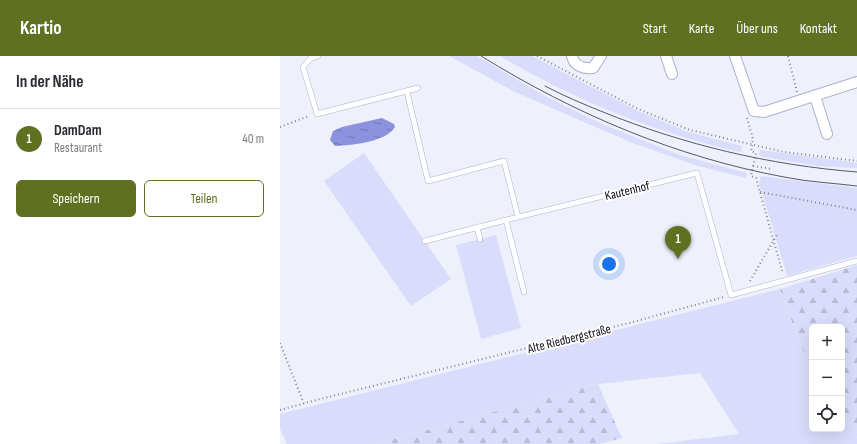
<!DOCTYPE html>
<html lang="de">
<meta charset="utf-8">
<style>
:root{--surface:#fff;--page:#f7f7f7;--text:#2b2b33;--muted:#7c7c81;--line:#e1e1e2;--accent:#5f7120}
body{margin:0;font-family:"Sofia Sans Condensed",sans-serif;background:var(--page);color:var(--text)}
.controls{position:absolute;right:12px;bottom:12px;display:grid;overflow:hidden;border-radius:6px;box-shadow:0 4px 16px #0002}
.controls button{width:36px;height:36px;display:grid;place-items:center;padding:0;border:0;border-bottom:1px solid var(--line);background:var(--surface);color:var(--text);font:20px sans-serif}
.you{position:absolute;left:329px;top:208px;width:14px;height:14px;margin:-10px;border:3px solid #fff;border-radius:50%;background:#1a73e8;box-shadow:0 0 0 6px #1a73e833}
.badge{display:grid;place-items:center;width:26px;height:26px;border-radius:50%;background:var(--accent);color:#fff;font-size:13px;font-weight:700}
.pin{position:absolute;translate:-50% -33px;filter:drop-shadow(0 1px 2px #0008)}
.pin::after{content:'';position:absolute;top:21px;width:14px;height:12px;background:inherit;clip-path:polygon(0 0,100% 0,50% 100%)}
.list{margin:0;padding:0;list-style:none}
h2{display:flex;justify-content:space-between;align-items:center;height:52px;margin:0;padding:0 16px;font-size:17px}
h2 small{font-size:13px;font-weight:400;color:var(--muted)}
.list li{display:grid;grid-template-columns:26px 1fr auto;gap:12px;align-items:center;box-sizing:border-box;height:60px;padding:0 16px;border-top:1px solid var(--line)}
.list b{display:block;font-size:15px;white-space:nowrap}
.list p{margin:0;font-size:13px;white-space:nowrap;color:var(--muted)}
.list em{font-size:13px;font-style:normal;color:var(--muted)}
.actions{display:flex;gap:8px;padding:12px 16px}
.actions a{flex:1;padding:9px 0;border:1px solid var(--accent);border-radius:6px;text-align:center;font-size:14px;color:var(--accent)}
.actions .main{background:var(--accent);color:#fff}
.icon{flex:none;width:22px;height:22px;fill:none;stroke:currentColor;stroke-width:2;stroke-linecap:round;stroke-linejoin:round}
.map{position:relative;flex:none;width:577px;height:388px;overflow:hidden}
header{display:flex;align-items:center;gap:24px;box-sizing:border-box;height:56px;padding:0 20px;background:var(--accent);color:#fff}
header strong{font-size:19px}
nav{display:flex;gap:22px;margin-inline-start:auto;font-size:14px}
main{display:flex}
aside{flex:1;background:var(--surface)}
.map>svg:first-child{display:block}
.grass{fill:#d9ddfb}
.forest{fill:url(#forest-firs)}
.water{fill:url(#water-ripples)}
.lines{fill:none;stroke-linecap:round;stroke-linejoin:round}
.service-casing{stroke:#adb1cc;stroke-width:6}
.minor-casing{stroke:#adb1cc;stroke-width:12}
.path{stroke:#848590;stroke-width:2;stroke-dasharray:1 3;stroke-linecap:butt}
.service{stroke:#fff;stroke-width:5}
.minor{stroke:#fff;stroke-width:10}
.tram{stroke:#585963;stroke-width:1}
.labels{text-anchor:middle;stroke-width:4;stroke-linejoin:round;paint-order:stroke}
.street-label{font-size:13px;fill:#0b0c15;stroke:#fff}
</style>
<header>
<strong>Kartio</strong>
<nav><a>Start</a><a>Karte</a><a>Über uns</a><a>Kontakt</a></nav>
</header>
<main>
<aside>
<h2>In der Nähe<small></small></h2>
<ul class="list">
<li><span class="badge">1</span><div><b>DamDam</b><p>Restaurant</p></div><em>40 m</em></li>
</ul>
<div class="actions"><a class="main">Speichern</a><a>Teilen</a></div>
</aside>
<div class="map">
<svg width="577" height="388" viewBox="0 0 577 388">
<defs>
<pattern id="forest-firs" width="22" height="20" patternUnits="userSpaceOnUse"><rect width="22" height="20" fill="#d9ddfb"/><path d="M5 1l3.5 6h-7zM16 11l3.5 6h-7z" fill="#b9bcd6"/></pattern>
<pattern id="water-ripples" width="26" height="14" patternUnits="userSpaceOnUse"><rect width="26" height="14" fill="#8b93df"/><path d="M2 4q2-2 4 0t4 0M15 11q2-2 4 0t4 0" fill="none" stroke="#7076b4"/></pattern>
</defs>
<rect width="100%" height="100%" fill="#eef0fc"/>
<path class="grass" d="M169,0H197L265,40L322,68L400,99L467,117L466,122L418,110L350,86L235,36Z
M220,0H252L358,55L408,76L462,90L461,96C440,92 420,86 400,80C336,60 278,34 220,0Z
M480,94L577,107V112L538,110L479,100Z
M84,97L171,223L131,250L44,125Z
M481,120L577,132V200L507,220L479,127Z
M216,179L241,272L201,283L176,189Z
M500,233L522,293L532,308V373H562V354L577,377V388H377L459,378L420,317L318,328L95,388H7L0,373V358Z"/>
<path class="forest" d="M577,209V377L562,354V271H532V308L522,293L500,233Z
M318,328L342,382L320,388H95Z"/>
<path class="water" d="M102,62L114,68L115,71C106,86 73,89 55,90L50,84L53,75L62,71Z"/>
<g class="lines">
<defs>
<path id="service" d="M38,0L31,2L23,11L37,58L138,32
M127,36L148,125L224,105L238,161
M197,171L200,183
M145,185L226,164
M244,236L226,164L417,117L451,239L577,205"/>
<path id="minor" d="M292,0C294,10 303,13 313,12L321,0
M386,0L392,18
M455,0L474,55L484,56L577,26
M535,40L547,78"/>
</defs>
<use href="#service" class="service-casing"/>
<use href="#minor" class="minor-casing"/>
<path class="path" d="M257,0L358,53L410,74L504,96L577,105
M508,0L517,36
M467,62L473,83L471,95L476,97L471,120L476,122L503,218
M0,71L29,60
M473,110L492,113
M480,136L577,154
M470,225L498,177
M0,287L24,348
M0,354L40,343L353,266L444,241"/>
<use href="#service" class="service"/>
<use href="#minor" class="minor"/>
<path class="tram" d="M201,0C295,58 396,101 504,121C528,126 553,127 577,130
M265,30C284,40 303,48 323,56C405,89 489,109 577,116"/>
</g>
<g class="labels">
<g class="street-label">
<text transform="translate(347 134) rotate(-14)" y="5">Kautenhof</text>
<text transform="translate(289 282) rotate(-14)" y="5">Alte Riedbergstraße</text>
</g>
</g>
</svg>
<div class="controls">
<button>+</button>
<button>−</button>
<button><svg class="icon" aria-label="locate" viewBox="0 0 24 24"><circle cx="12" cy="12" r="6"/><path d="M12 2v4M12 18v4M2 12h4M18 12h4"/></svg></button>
</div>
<div class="you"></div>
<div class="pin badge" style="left:398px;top:203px">1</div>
</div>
</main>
